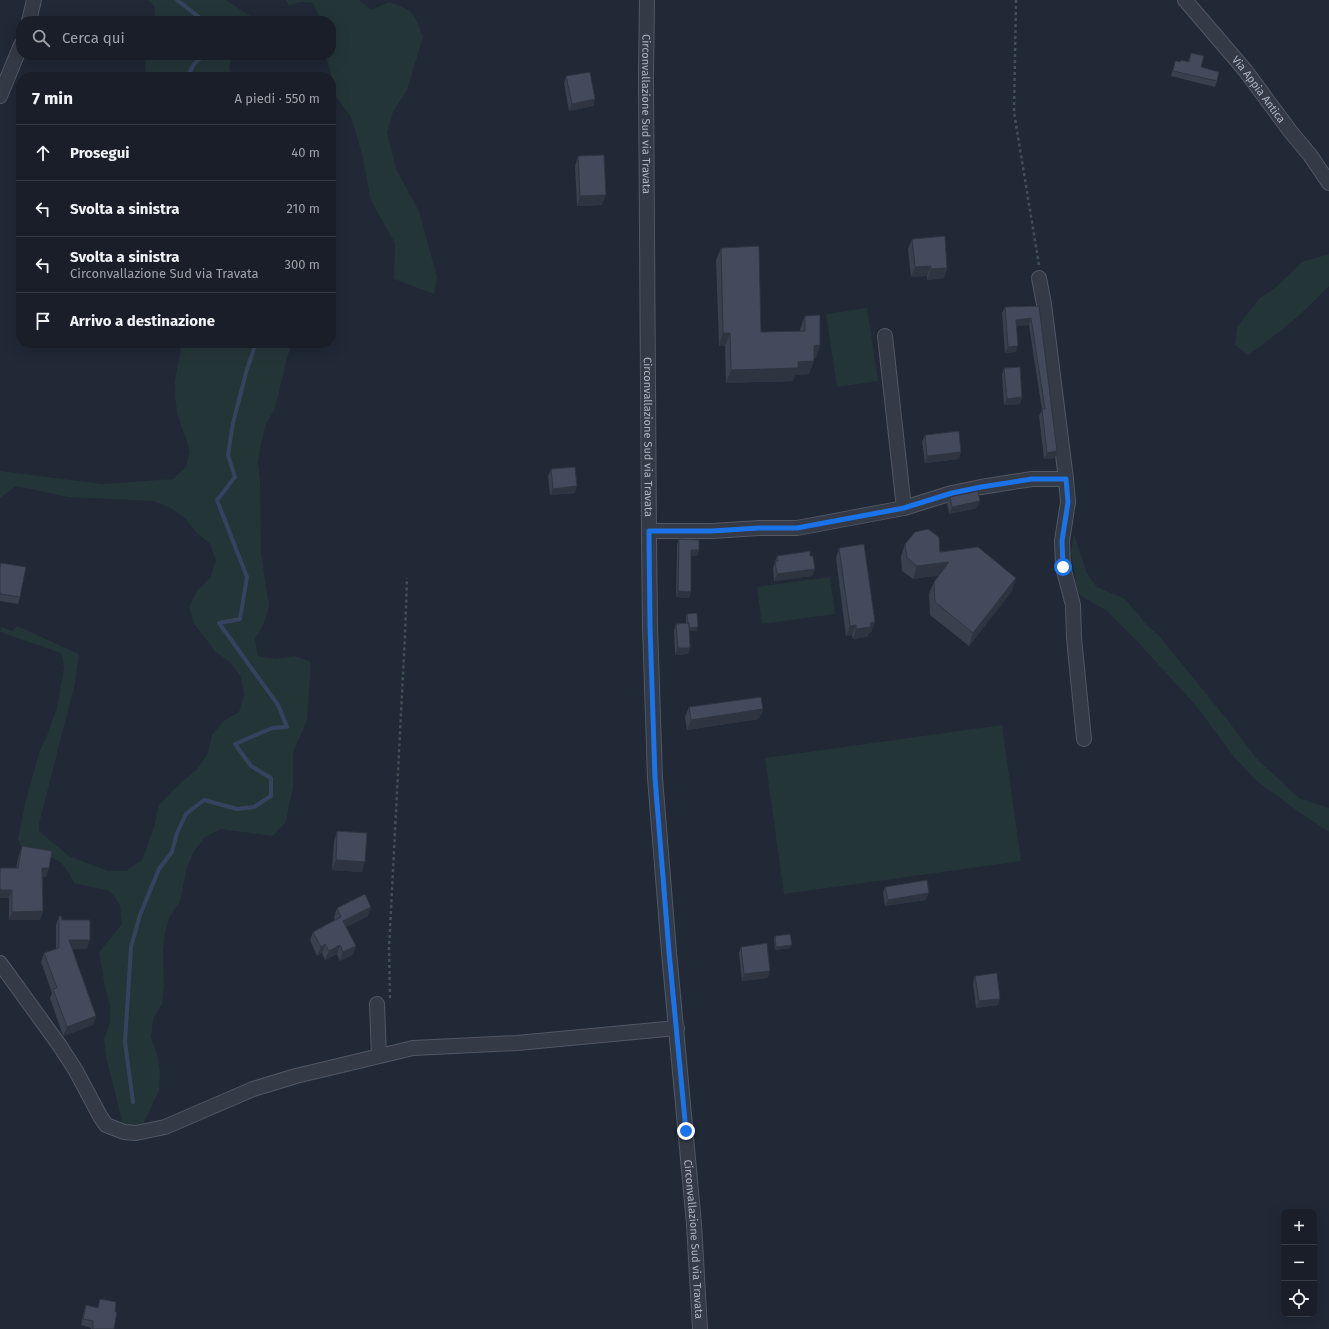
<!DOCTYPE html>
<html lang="it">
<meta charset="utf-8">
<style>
:root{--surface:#191e28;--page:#222730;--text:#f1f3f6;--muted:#9fa2a8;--line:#373c45}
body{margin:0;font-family:"Fira Sans",sans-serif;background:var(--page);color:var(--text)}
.controls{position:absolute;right:12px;bottom:12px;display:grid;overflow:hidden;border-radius:8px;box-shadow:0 4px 16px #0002}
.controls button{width:36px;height:36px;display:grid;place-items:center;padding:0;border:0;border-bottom:1px solid var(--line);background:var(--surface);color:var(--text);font:20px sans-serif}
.stop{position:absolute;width:12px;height:12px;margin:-9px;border:3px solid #1a73e8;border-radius:50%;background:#fff}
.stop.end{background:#1a73e8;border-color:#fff;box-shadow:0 1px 4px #0008}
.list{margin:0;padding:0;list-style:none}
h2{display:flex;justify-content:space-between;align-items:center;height:52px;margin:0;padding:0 16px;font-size:17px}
h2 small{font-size:13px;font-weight:400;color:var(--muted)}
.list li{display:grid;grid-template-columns:26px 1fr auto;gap:12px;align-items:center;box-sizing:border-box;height:56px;padding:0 16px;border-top:1px solid var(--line)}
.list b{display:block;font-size:15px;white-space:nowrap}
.list p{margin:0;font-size:13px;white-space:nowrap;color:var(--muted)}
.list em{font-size:13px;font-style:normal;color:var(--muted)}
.icon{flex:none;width:22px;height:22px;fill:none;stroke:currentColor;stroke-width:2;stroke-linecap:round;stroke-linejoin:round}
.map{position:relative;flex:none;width:1329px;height:1329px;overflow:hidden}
.search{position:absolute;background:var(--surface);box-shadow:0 4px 16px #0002;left:16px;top:16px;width:320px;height:44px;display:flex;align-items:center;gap:10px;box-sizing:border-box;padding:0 14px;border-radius:16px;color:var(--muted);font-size:15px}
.panel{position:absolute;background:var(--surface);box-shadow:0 4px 16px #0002;left:16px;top:72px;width:320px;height:276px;border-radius:16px}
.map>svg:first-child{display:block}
.green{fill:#243538}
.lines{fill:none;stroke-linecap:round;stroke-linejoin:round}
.stream{stroke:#37435e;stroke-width:4}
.minor-casing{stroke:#525764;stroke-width:16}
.path{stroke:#405054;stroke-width:2.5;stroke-dasharray:3 3;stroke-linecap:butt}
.minor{stroke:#343a46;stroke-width:14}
.wall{fill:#39404e}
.shaded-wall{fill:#2e3440}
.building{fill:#424a5b;stroke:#2e3440}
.route{stroke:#1a73e8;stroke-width:5}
.labels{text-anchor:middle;stroke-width:4;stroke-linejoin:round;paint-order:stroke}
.street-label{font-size:11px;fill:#afb4c3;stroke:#1a1f2b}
</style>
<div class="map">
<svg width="1329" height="1329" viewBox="0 0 1329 1329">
<rect width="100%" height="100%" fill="#212836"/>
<path class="green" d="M148,0H226L258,21H155L154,6Z
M286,0H359L371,10L389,2C414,10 414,13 423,37L407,90L393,112L387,133L396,169L419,211L437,277L434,294L394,279L395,243L371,201L362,154L351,117L337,98L326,55H331V21H320L319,16L313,3L301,2L289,5Z
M148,55H232L229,67L232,77H146L145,61Z
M1329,254V286C1305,312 1277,335 1248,355L1235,345L1237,327L1260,298L1275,288L1302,262Z
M867,308L878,381L837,387L826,314Z
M182,343H292L287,358L279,392L274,410L265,426L261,444L258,462L260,480L261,553L269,606L264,623L255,639L258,656L276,659L294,656L311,662L307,720L293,753V788L289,806L286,822L273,836L221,829L205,837L194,851L187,867L180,901L170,916L165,932L163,950L164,986L162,1004L153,1019L151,1037L157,1054L160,1072L159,1090L144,1123L132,1127L123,1124L106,1057L104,1040L110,1023V1005L105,987L99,952L122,924L120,905L110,891L74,883C70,876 67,868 60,862C50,855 31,853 20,845L18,839L25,804L39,753L48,733L57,708L64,667L61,653L0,632L1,627L13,631L17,626L79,654L75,683L39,824V831L69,856L108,871H126L142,860L154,827L159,805L171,792L198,768L208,753L212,735L223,721L239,712L244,695L241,677L231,663L216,652L194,624L189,607L197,591L210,578L216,561L210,544L196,532L185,518L171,508L154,501L68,497L16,486L0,498V471L102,484L173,479L186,467L190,451L178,416L175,398V380Z
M1074,534L1087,574L1097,587L1125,599L1145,623L1159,636L1226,718L1256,758L1299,798L1329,808V832L1299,812L1258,782L1234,757L1197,707L1137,641L1107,611L1081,596L1077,589L1071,552Z
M830,577L835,614L762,624L757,587Z
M1002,725L1021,861L784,894L765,758Z"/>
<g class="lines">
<path class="stream" d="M177,0L204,21
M187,77L194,64L204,55
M133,1102L125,1042L131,947L140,915L159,869L172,852L177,833L186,814L204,800L237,809L254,807L271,796V778L251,766L235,744L272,728L287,727L278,705L219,623L240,619L247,577L217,500L235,477L228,455L233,423L247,369L256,343"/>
<defs>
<g id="minor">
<path id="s1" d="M647,0L646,77L649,540L650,626L655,778L669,952L694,1224L700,1329"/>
<path id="s2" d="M1185,0L1245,70L1290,131L1310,155L1329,183"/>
<path d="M29,21L34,0"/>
<path d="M0,96L21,45"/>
<path d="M1039,278L1044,304L1066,479"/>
<path d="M885,336L904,508"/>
<path d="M649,531H712L759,528H797L904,508L952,493L981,487L1032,479H1066L1068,502L1062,541L1063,567L1073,605L1074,638L1084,739"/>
<path d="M0,963L60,1046L76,1071L100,1116L106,1125L124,1132L136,1133L165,1127L253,1089L296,1076L413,1048L517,1043L677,1028"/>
<path d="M377,1004L379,1056"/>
</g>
</defs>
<use href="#minor" class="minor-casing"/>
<path class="path" d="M1016,0L1014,112L1039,265
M390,998L389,949L405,635L407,578"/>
<use href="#minor" class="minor"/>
</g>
<path class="wall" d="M1191,53L1201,67L1217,81L1215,87L1171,76L1175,61L1180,62H1188Z
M566,76L595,99L593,106L569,111L564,83Z
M578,156L602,205L577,206L575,166Z
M912,239L947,268L944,278L927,280V276L911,277L908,249Z
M721,248L761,332L800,331V329L805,316L820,345L816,358H814V361L809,374L795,375L793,381L726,383L725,346H719L716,260Z
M1039,306L1057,451L1055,458L1044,459L1039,416L1042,410L1029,325L1016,326V352L1005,353L1002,313L1005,307Z
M1004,368L1022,397L1020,404L1004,405L1002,375Z
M925,435L961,452L959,459L925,463L922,442Z
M551,469L575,493L550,495L548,476Z
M950,497L980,501L977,508L949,514L947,503Z
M679,539L699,550L697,556H691V592L689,598L676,597L677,545Z
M905,544L940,552L1012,591L969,646L930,615L929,594L934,582L939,575L913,579L902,571L901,556Z
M839,548L875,622L871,632L869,633L867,637L853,639L852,635L846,636L836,558Z
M777,556H810L815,569L812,576L774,581L773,568Z
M0,564L20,597L18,604L0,601Z
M687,614L697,631H689L690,648L688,654L675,655L674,631L676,624L686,623V617Z
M689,707L759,719L687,730L685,717Z
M337,831L362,872L332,870L334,841Z
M22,846L49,868L46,877H42L43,911L40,920H9V898H0V868H16L19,855Z
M885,887L926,900L885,906L883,893Z
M337,908L368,916L346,927L356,946L352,955L340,961L337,954L325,960L322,953L317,956L310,940L313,932L335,920L334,917Z
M59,916L87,949H72L96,1016L93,1025L63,1036L50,998L52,993L41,962L44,953L56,949V925Z
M775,936L790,948L775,950L774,939Z
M741,947L768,978L742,981L739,953Z
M975,976L998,1005L976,1008L973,983Z
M100,1299L115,1312L114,1329H91V1328L81,1325L84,1311L86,1305L97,1308Z"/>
<path class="shaded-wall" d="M595,99L593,106L569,111L572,104Z
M606,195L602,205L577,206L580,196Z
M931,266L927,276L911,277L915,267Z
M947,268L944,278L927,280L931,269Z
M1031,318L1029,325L1014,326L1016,320Z
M723,333H730L725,346H719Z
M820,345L816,358H809L814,346Z
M1018,346L1016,352L1005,353L1008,347Z
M814,361L809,374L795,375L793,381L726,383L731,370L798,362Z
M1022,397L1020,404L1004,405L1007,399Z
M1057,451L1055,458L1044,459L1047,453Z
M961,452L959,459L925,463L927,456Z
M577,486L575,493L550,495L553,489Z
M980,501L977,508L949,514L952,507Z
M691,550H699L697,556H689Z
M949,562L944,575L913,579L917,566Z
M815,569L812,576L774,581L777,574Z
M1016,578L1012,591L969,646L973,633Z
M678,591L691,592L689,598L676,597Z
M875,622L871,632L869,633L867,637L853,639L856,629L870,623Z
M856,625L852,635L846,636L850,626Z
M698,627L697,631H687L688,628Z
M678,648H690L688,654L675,655Z
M763,709L759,719L687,730L691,720Z
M336,860L365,862L362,872L332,870Z
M42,868H49L46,877L39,876Z
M0,890H12L9,898H0Z
M929,893L926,900L885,906L888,900Z
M371,907L368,916L340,930L343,921Z
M43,911L40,920H9L12,912Z
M69,940H90L87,949H66Z
M325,944L322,953L317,956L321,947Z
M340,945L337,954L325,960L329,951Z
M792,945L790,948L775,950L776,947Z
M356,946L352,955L340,961L343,952Z
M770,971L768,978L742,981L744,974Z
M1000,999L998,1005L976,1008L979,1001Z
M96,1016L93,1025L63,1036L67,1027Z"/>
<path class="building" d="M1191,53L1204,56L1201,67L1219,72L1217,81L1173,71L1175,61L1180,62L1181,60L1189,62Z
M590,72L595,99L572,104L566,76Z
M604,155L606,195L580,196L578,156Z
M945,236L947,268L931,269V266L915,267L912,239Z
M759,246L761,332L805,331V316L820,315V345L814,346V361L798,362V368L731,370L730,333H723L721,248Z
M1039,306L1057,451L1047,453L1042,409H1045L1031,318L1016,320L1018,346L1008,347L1005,307Z
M1020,367L1022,397L1007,399L1004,368Z
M959,431L961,452L927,456L925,435Z
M575,467L577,486L553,489L551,469Z
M978,491L980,501L952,507L950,497Z
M928,529L939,537L940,552L978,547L1016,578L973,633L935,602L934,582L949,562L917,566L907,558L905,544L915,532Z
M679,539L699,540V550H691V592L678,591Z
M864,544L875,622L870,623L871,627L856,629V625L850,626L839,548Z
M810,551V556H813L815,569L777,574L775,561H778L777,556Z
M1,563L26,567L20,597L0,594V566Z
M697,613L698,627L689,628V623H688L687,614Z
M689,623L690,648H678L676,624Z
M761,697L763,709L691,720L689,707Z
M337,831L367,833L365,862L336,860Z
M22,846L52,851L49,868H42L43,911L12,912V890H0V868H18Z
M927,880L929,893L888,900L885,887Z
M365,894L371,907L343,921L356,946L343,952L340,945L329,951L325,944L321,947L313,932L341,917L337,908Z
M59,916H61L62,920H90V940H69L96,1016L67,1027L53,989L57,988L44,953L59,948Z
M790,934L792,945L776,947L775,936Z
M767,943L770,971L744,974L741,947Z
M997,973L1000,999L979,1001L975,976Z
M100,1299L116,1302L115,1312H117L114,1329H93V1321L83,1319L86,1305L98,1308Z"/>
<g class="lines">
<path class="route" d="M686,1131L669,952L655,778L650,626L649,531H712L759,528H797L904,508L952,493L981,487L1032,479H1066L1068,502L1062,541L1063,567"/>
</g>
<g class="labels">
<g class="street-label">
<text dy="4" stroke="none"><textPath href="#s2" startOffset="116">Via Appia Antica</textPath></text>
<text dy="4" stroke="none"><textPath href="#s1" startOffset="114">Circonvallazione Sud via Travata</textPath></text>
<text dy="4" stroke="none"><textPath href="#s1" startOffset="437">Circonvallazione Sud via Travata</textPath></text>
<text dy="4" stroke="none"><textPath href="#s1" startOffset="1241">Circonvallazione Sud via Travata</textPath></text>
</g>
</g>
</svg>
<div class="controls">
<button>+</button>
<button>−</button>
<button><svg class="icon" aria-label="locate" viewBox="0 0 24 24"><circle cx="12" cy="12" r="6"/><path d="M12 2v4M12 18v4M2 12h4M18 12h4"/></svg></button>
</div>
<div class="stop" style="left:1063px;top:567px"></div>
<div class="stop end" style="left:686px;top:1131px"></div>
<div class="search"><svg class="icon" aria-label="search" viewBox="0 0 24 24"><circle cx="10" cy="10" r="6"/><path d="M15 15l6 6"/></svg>Cerca qui</div>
<section class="panel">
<h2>7 min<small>A piedi · 550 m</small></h2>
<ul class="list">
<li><svg class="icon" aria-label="ahead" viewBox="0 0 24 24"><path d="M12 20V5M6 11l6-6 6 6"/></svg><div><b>Prosegui</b></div><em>40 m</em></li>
<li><svg class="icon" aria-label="left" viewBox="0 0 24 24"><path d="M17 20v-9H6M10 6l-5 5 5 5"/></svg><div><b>Svolta a sinistra</b></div><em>210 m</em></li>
<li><svg class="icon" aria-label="left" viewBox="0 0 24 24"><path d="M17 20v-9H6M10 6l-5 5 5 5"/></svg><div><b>Svolta a sinistra</b><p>Circonvallazione Sud via Travata</p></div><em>300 m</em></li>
<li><svg class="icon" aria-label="arrive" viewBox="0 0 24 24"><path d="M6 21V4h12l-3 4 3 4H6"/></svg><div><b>Arrivo a destinazione</b></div></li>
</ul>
</section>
</div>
